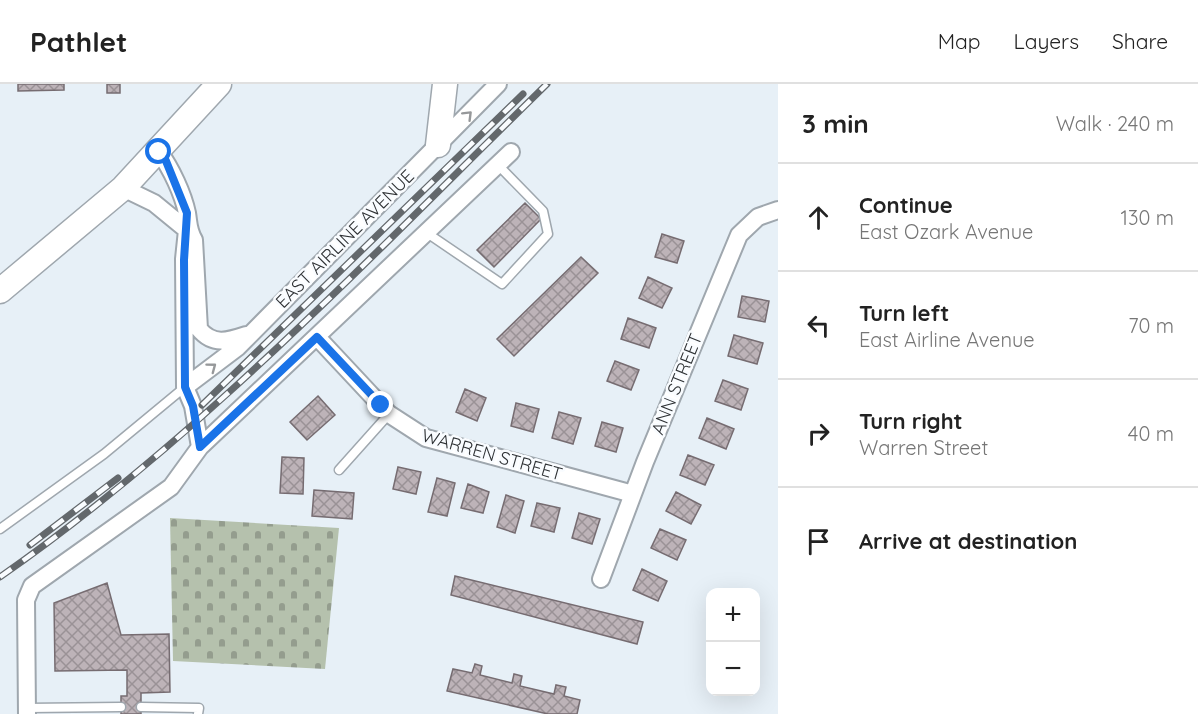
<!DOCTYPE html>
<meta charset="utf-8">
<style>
:root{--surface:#fff;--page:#f6f6f6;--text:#222;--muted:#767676;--line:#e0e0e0}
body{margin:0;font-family:Quicksand,sans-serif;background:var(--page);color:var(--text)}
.controls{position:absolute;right:18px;bottom:18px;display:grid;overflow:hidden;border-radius:12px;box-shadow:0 6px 24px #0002}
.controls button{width:54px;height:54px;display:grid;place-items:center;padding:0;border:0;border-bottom:2px solid var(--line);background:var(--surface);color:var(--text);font:30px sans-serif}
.stop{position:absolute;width:18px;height:18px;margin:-14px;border:4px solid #1a73e8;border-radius:50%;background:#fff}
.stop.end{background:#1a73e8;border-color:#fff;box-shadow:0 2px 6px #0008}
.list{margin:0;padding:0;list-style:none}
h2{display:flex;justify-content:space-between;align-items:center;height:78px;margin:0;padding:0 24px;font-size:26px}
h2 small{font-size:20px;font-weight:400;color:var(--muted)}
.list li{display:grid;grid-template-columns:39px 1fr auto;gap:18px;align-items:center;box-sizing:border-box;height:108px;padding:0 24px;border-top:2px solid var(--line)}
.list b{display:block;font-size:22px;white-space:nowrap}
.list p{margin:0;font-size:20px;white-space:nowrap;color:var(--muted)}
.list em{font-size:20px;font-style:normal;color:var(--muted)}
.icon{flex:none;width:33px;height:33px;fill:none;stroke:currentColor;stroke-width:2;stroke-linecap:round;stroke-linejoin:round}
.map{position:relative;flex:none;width:778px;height:630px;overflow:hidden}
header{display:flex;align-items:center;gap:36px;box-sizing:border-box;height:84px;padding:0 30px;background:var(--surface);border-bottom:2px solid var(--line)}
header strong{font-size:28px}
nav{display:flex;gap:33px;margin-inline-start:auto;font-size:21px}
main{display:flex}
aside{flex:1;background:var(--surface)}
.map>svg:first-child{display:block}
.cemetery{fill:url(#cemetery-stones)}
.building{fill:url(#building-cross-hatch);stroke:#766c71;stroke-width:1.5}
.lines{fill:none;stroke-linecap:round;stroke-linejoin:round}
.lane-casing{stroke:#9fa7ae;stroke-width:11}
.street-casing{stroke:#9fa7ae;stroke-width:20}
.secondary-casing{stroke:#9fa7ae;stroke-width:27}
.lane{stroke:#fff;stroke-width:8}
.street{stroke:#fff;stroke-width:16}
.secondary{stroke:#fff;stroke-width:24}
.rail-casing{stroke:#63686c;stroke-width:7}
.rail{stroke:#f9fcff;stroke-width:4.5;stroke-dasharray:14;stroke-linecap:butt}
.oneway{stroke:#96989a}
.route{stroke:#1a73e8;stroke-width:8}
.labels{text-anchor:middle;stroke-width:5;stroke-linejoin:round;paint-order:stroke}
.street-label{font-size:18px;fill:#2e3134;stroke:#f9fcff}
</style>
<header>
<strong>Pathlet</strong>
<nav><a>Map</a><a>Layers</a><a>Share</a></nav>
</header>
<main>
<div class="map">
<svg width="778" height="630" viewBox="0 0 778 630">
<defs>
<pattern id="cemetery-stones" width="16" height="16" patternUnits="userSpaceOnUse" patternTransform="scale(1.5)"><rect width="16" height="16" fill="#b5c1ad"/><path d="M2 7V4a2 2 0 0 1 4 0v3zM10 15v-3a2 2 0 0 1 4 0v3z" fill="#949d8e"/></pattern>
<pattern id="building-cross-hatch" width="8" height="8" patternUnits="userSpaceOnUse" patternTransform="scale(1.5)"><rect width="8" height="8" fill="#bdb3b8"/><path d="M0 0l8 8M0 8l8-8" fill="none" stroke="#9a9296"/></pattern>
</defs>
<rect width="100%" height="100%" fill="#e7f0f7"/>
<path class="cemetery" d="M170,434L339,444L325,585L173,577Z"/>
<path class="building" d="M18,0H64V6L18,7Z
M107,0H120V9H107Z
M525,119L541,135L494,183L477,166Z
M662,150L684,157L677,179L655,173Z
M581,173L598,189L514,272L497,255Z
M648,193L672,204L662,224L639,214Z
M742,212L769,217L765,238L738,233Z
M628,234L656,244L649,264L621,255Z
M734,251L763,259L757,280L728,272Z
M615,277L639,286L631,306L607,297Z
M723,296L748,305L741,326L715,317Z
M465,305L486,314L477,337L456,328Z
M318,312L335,331L307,356L290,338Z
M516,319L539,325L533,348L511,342Z
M559,328L581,334L573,360L552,354Z
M707,334L734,345L726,365L699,354Z
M602,338L623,344L616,368L595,362Z
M688,371L714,381L705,401L680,391Z
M282,373L304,374L303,410L280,409Z
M398,383L421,388L416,410L393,405Z
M437,394L455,399L447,432L428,428Z
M468,400L489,408L483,429L461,424Z
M314,406L354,409L352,435L312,432Z
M676,408L701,421L691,440L666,427Z
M506,411L524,417L515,449L497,443Z
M537,419L560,424L554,448L531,442Z
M579,429L600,435L592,460L572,454Z
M660,445L686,456L677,476L651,464Z
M642,485L667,497L658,517L633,506Z
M455,492L643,538L637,560L451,511Z
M107,499L121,551L169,550L170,608L141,609V630H121V612H127V586L55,587L54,519Z
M475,580L482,582L480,591L512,599L514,590L522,592L520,602L554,610L556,601L566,603L564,612L580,616L577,630H548L447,607L453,585L472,589Z"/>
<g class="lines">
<defs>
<path id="lane" d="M427,149L502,200L548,150L543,127L498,81
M339,386L389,330
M0,445L104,370L185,303
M141,623L199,624L198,630
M27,624L121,623"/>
<path id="street" d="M159,68C171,84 183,110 187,129C189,141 188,146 194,156L199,245C213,262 228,257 246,251
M123,104L154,119L187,146L184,175L185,303L193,322L200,363
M317,253L389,330L426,354L633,410
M185,303L238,263L498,0
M601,495L645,378L739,151L758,133L778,126
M27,630L26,516L32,502L171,403L200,363L511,68"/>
<path id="secondary" d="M438,61L445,0
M0,207L123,104L219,0"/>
</defs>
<use href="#lane" class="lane-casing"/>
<use href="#street" class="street-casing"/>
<use href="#secondary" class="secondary-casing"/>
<use href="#lane" class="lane"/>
<use href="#street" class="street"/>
<use href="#secondary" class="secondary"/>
<defs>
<path id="rail" d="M202,321L523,10
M30,461L118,394
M0,493C202,352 372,171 547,0"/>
</defs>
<use href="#rail" class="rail-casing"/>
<use href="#rail" class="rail"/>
</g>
<defs><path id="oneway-chevron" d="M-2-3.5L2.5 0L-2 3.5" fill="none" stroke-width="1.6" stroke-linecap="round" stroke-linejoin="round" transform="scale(1.5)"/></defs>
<g class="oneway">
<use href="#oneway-chevron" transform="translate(468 31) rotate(-45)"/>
<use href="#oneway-chevron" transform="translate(212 283) rotate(-37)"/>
</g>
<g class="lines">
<path class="route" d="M159,68L166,77L187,129L184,176L185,303L193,322L200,363L317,253L381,321"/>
</g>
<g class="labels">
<g class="street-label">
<text transform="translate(345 155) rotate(-45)" y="6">EAST AIRLINE AVENUE</text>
<text transform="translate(677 300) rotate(-68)" y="6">ANN STREET</text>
<text transform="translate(492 371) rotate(16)" y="6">WARREN STREET</text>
</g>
</g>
</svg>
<div class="controls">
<button>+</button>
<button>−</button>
</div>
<div class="stop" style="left:159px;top:68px"></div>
<div class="stop end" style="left:381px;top:321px"></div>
</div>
<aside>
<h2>3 min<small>Walk · 240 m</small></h2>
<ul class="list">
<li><svg class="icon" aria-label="ahead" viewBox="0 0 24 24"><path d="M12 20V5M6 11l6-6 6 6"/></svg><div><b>Continue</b><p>East Ozark Avenue</p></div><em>130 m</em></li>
<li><svg class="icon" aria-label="left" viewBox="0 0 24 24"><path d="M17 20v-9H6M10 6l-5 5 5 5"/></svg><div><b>Turn left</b><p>East Airline Avenue</p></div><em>70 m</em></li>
<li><svg class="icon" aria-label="right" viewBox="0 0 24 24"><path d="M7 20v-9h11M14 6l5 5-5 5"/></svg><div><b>Turn right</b><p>Warren Street</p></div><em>40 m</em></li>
<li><svg class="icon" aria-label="arrive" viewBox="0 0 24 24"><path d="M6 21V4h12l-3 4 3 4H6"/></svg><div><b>Arrive at destination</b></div></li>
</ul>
</aside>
</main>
